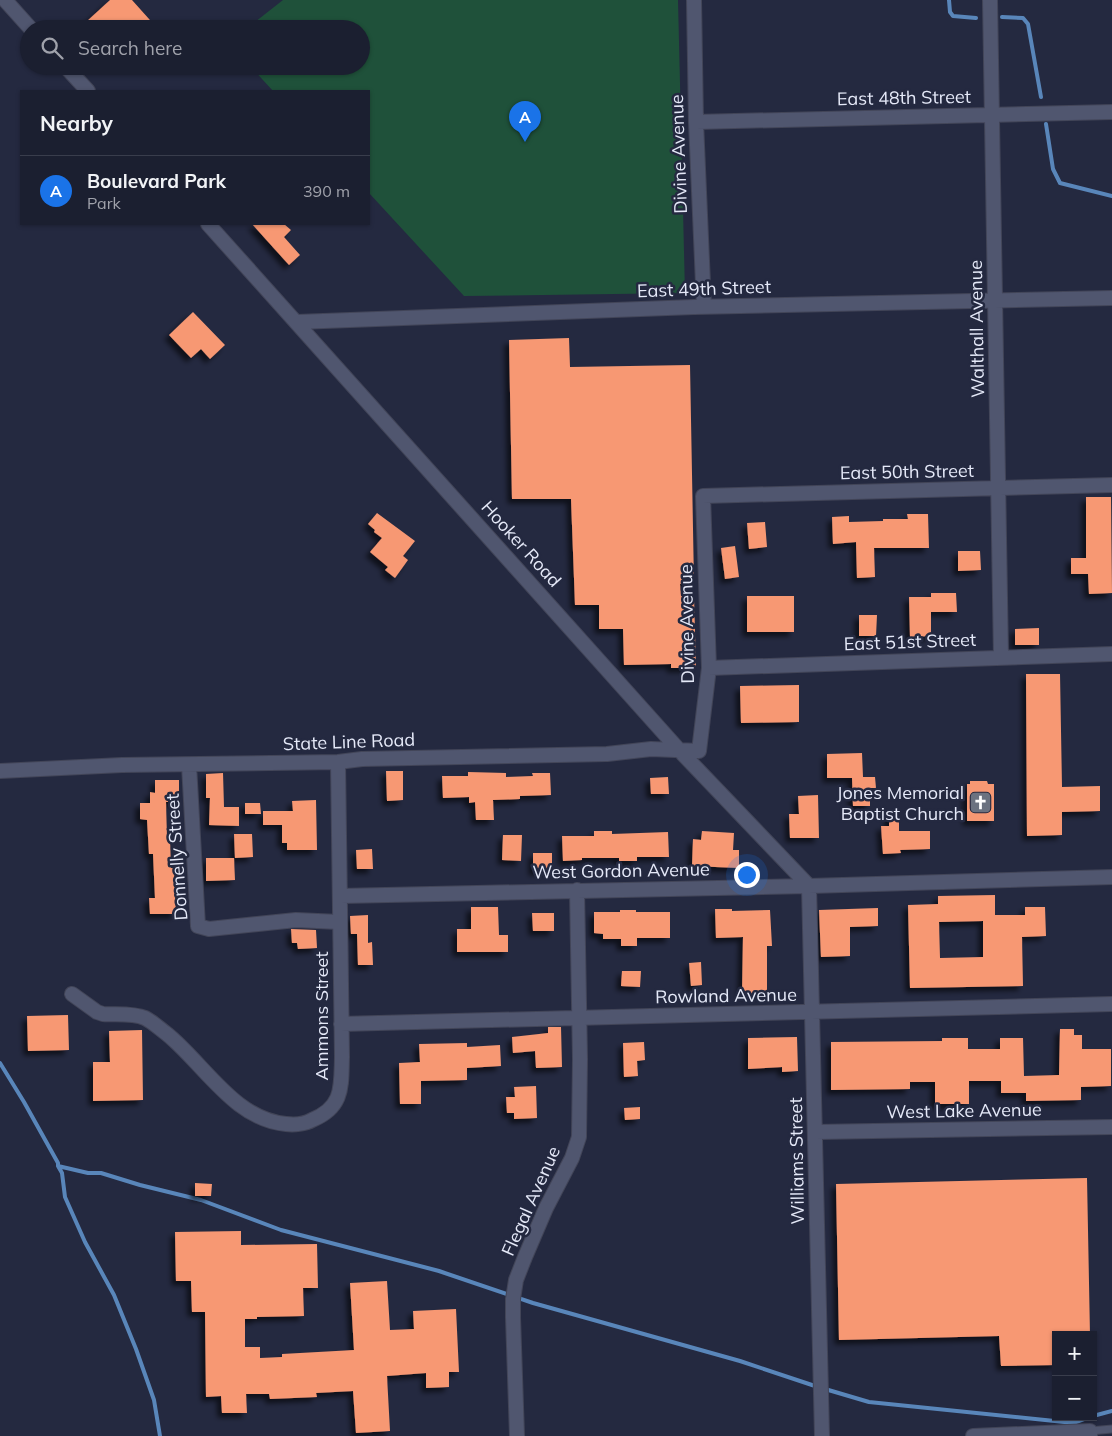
<!DOCTYPE html>
<meta charset="utf-8">
<style>
:root{--surface:#1b1f30;--page:#242738;--text:#f1f3f6;--muted:#a0a2ab;--line:#393d4c;--accent:#1a73e8}
body{margin:0;font-family:Mulish,sans-serif;background:var(--page);color:var(--text)}
.controls{position:absolute;right:15px;bottom:15px;display:grid;overflow:hidden;border-radius:0px;box-shadow:0 1px 4px #0004}
.controls button{width:45px;height:45px;display:grid;place-items:center;padding:0;border:0;border-bottom:1px solid var(--line);background:var(--surface);color:var(--text);font:25px sans-serif}
.you{position:absolute;left:746px;top:874px;width:18px;height:18px;margin:-12px;border:4px solid #fff;border-radius:50%;background:#1a73e8;box-shadow:0 0 0 8px #1a73e833}
.badge{display:grid;place-items:center;width:32px;height:32px;border-radius:50%;background:var(--accent);color:#fff;font-size:16px;font-weight:700}
.pin{position:absolute;translate:-50% -41px;filter:drop-shadow(0 1px 2px #0008)}
.pin::after{content:'';position:absolute;top:26px;width:18px;height:15px;background:inherit;clip-path:polygon(0 0,100% 0,50% 100%)}
.list{margin:0;padding:0;list-style:none}
h2{display:flex;justify-content:space-between;align-items:center;height:65px;margin:0;padding:0 20px;font-size:21px}
h2 small{font-size:16px;font-weight:400;color:var(--muted)}
.list li{display:grid;grid-template-columns:32px 1fr auto;gap:15px;align-items:center;box-sizing:border-box;height:70px;padding:0 20px;border-top:1px solid var(--line)}
.list b{display:block;font-size:19px;white-space:nowrap}
.list p{margin:0;font-size:16px;white-space:nowrap;color:var(--muted)}
.list em{font-size:16px;font-style:normal;color:var(--muted)}
.icon{flex:none;width:28px;height:28px;fill:none;stroke:currentColor;stroke-width:2;stroke-linecap:round;stroke-linejoin:round}
.map{position:relative;flex:none;width:1112px;height:1436px;overflow:hidden}
.search{position:absolute;background:var(--surface);box-shadow:0 1px 4px #0004;left:20px;top:20px;width:350px;height:55px;display:flex;align-items:center;gap:12px;box-sizing:border-box;padding:0 18px;border-radius:28px;color:var(--muted);font-size:19px}
.panel{position:absolute;background:var(--surface);box-shadow:0 1px 4px #0004;left:20px;top:90px;width:350px;height:135px;border-radius:0px}
.map>svg:first-child{display:block}
.green{fill:#1f513a}
.lines{fill:none;stroke-linecap:round;stroke-linejoin:round}
.stream{stroke:#5986ba;stroke-width:4}
.building{fill:#f79873;fill-rule:evenodd;filter:url(#shadow)}
.lane-casing{stroke:#424558;stroke-width:9}
.street-casing{stroke:#424558;stroke-width:16}
.lane{stroke:#50566f;stroke-width:7}
.street{stroke:#50566f;stroke-width:14}
.labels{text-anchor:middle;stroke-width:5;stroke-linejoin:round;paint-order:stroke}
.street-label{font-size:18px;fill:#e5e9f8;stroke:#242940}
.poi-label{font-size:18px;fill:#e5e9f8;stroke:#242940;text-anchor:end}
</style>
<div class="map">
<svg width="1112" height="1436" viewBox="0 0 1112 1436">
<defs>
<filter id="shadow"><feDropShadow dx="-4.5" dy="4.5" stdDeviation="2.5" flood-color="#0009"/></filter>
</defs>
<rect width="100%" height="100%" fill="#242940"/>
<path class="green" d="M283,0H678L685,293L464,296L369,193V91H273L250,66H361V29H246Z"/>
<g class="lines">
<path class="stream" d="M949,0L950,12L953,16L976,18
M1002,17L1023,18L1028,24L1041,97
M1046,124L1053,169L1060,183L1112,196
M0,1063L24,1102L58,1163V1166L62,1173L65,1197L85,1242L114,1295L136,1349L154,1400L160,1436
M58,1166L88,1173H101L140,1185L201,1200L281,1230L439,1271L533,1303L740,1361L818,1387
M825,1389L869,1402L1074,1423L1090,1417
M1093,1416L1112,1411"/>
</g>
<path class="building" d="M110,0H132L158,29H92L86,22Z
M252,224H284L291,230L284,237L300,255L289,265Z
M193,312L225,345L210,359L201,349L191,358L169,335Z
M569,338L570,367L690,365L694,583L680,584L681,596H694L696,668H671V664L624,665L623,629H599V605H575L571,499H512L509,340Z
M1086,497H1111L1112,593L1089,594L1088,574H1071V558H1086Z
M377,513L415,541L403,556L408,560L395,578L385,570L388,567L370,552L382,538L374,532L375,530L368,524Z
M907,514H928L929,548H874L875,577L857,578L856,542L833,544L832,517L849,516V522L883,521V519H908Z
M765,522L767,547L749,549L747,523Z
M735,546L739,577L725,579L721,548Z
M958,551H980L981,570L958,571Z
M931,593H956L957,612H931V636L910,637L909,597H931Z
M747,596H794V632H747Z
M859,615H877L876,636H859Z
M1039,628V645H1015V629Z
M1026,674H1060L1062,787L1100,786V811L1062,812V835L1027,836Z
M799,685V722L741,723L740,686Z
M862,753L863,777H875L876,788H870V806H853L852,778H827V754Z
M386,771H403V800L387,801Z
M468,772L506,773V777L533,776L532,773H550L551,795L520,796V799L493,800L494,820H476L475,802L469,803V797L443,798L442,776H468Z
M223,773L224,807H239V826L209,825L210,798H206V774Z
M668,777L669,794H651L650,778Z
M155,780H179V802H166L167,838H170L171,868H174L176,914H150L149,898H155L153,854H149L147,820L140,819V803H150V792L155,793Z
M970,781H987L988,784H994V821H967V784H970Z
M818,795L819,838H790L789,814H799L798,796Z
M316,800L317,850H287V843H282V825H263V811H293L292,801Z
M245,803H260L261,814H245Z
M889,810H899V831H930V849L900,850L901,853L883,854L881,826H889Z
M594,831H612V834L668,832L669,857H637V861H619V858H582V860L563,861L562,836H594Z
M702,831L734,833L733,850H739V868L692,866L693,839L701,840Z
M234,834H252L253,857L235,858Z
M503,835H522L521,861L502,860Z
M372,849L373,869H357L356,850Z
M533,853H552V871H533Z
M206,858H234L235,880L206,881Z
M995,895V915H1025V907H1045L1046,936L1022,937L1023,986L910,988L908,905L938,904V896ZM983,921V957L940,958L939,922Z
M471,907H498L499,935H508V952H457V929H471Z
M878,908V926L850,927V956L821,957L819,910Z
M715,909H732V911L770,910L772,946H767V995L742,994L743,937L716,938Z
M620,910H636V912H670V938H637V946H621V939H603V934L594,933V912H620Z
M532,913H554V931H533Z
M368,915V943L372,942L373,965H358L357,934H351L350,916Z
M291,929L316,930L317,948L298,949L297,943H292Z
M701,962L702,985L691,986L689,963Z
M622,971H641L640,987L621,986Z
M68,1015L69,1050L28,1051L27,1016Z
M548,1027H561L562,1067L536,1068L535,1051L513,1053L512,1037L548,1033Z
M1060,1029H1074V1035H1082V1049H1111V1086L1081,1087V1100L1026,1101V1093H1001V1081H969V1104H935V1082H910V1089L831,1090V1042L942,1041V1038H968V1049H1000V1038H1023L1024,1076L1059,1075Z
M142,1030L143,1100L93,1101V1062H110L109,1031Z
M797,1037L798,1071L782,1072V1067L748,1069V1038Z
M644,1042L645,1060L637,1061L638,1076L624,1077L623,1043Z
M467,1043V1047L500,1045L501,1066L467,1068V1080L421,1081V1104H400L399,1063L420,1062L419,1044Z
M536,1086L537,1118L514,1119V1113H507L506,1097H515L514,1087Z
M640,1107V1119L625,1120L624,1108Z
M1087,1178L1090,1335H1056V1365L1001,1366L999,1336L839,1340L836,1184Z
M195,1183L212,1184L211,1196H195Z
M241,1231V1245L317,1244L318,1288H303L304,1316L257,1317V1319H245V1347H260V1358L282,1357V1354L354,1350L350,1283L387,1281L390,1330L414,1329L413,1311L456,1309L459,1372H449V1387L426,1388V1373L387,1376L390,1431L356,1433L353,1391L316,1393L317,1397L270,1399L269,1394H246L247,1413H222L221,1396L206,1397L205,1312H192L191,1281H176L175,1232Z"/>
<g class="lines">
<defs>
<path id="lane" d="M1090,1431L1112,1429"/>
<path id="street" d="M5,0L31,29
M694,0L696,122L704,307
M990,0L1001,657
M65,66L88,91
M696,122L1112,112
M208,224L679,750L809,886L822,1436
M297,322L694,307L1112,298
M709,668L1112,654
M189,765L198,926L209,929L296,920L339,922
M0,771L122,765L338,762L362,759L607,754L651,749L699,751L709,668L703,496L1112,485
M340,896L809,886L1112,877
M72,994L97,1012L103,1014C116,1015 133,1013 145,1018C153,1022 160,1029 167,1034C204,1064 235,1120 286,1124C294,1125 305,1124 312,1120C344,1107 341,1086 342,1057L338,762
M341,1024L1112,1004
M816,1132L1112,1127
M517,1436L513,1317V1299L516,1280L525,1257L546,1208L572,1158L579,1137L580,1059L577,890
M973,1436L1090,1431V1436"/>
</defs>
<use href="#lane" class="lane-casing"/>
<use href="#street" class="street-casing"/>
<use href="#lane" class="lane"/>
<use href="#street" class="street"/>
</g>
<defs>
<symbol id="church-square" viewBox="-11 -11 22 22"><rect x="-9" y="-9" width="18" height="18" rx="4" fill="#6b7280" stroke="#242940"/><path d="M-1.2-6h2.4v3.5h3.3v2.4h-3.3V6h-2.4V-.1h-3.3v-2.4h3.3Z" fill="#fff"/></symbol>
</defs>
<g fill-rule="evenodd">
<use href="#church-square" x="968" y="790" width="25" height="25"/>
</g>
<g class="labels">
<g class="street-label">
<text transform="translate(904 98) rotate(-1)" y="6">East 48th Street</text>
<text transform="translate(679 154) rotate(-92)" y="6">Divine Avenue</text>
<text transform="translate(704 289) rotate(-2)" y="6">East 49th Street</text>
<text transform="translate(977 329) rotate(-91)" y="6">Walthall Avenue</text>
<text transform="translate(907 472) rotate(-1)" y="6">East 50th Street</text>
<text transform="translate(521 544) rotate(48)" y="6">Hooker Road</text>
<text transform="translate(687 624) rotate(-91)" y="6">Divine Avenue</text>
<text transform="translate(910 642) rotate(-2)" y="6">East 51st Street</text>
<text transform="translate(349 742) rotate(-2)" y="6">State Line Road</text>
<text transform="translate(177 857) rotate(-94)" y="6">Donnelly Street</text>
<text transform="translate(621 871) rotate(-1)" y="6">West Gordon Avenue</text>
<text transform="translate(726 996) rotate(-1)" y="6">Rowland Avenue</text>
<text transform="translate(322 1016) rotate(-90)" y="6">Ammons Street</text>
<text transform="translate(964 1111) rotate(-1)" y="6">West Lake Avenue</text>
<text transform="translate(797 1161) rotate(-91)" y="6">Williams Street</text>
<text transform="translate(531 1201) rotate(-66)" y="6">Flegal Avenue</text>
</g>
<g class="poi-label">
<text x="964" y="799">Jones Memorial<tspan x="964" dy="21">Baptist Church</tspan></text>
</g>
</g>
</svg>
<div class="controls">
<button>+</button>
<button>−</button>
</div>
<div class="you"></div>
<div class="pin badge" style="left:525px;top:142px">A</div>
<div class="search"><svg class="icon" aria-label="search" viewBox="0 0 24 24"><circle cx="10" cy="10" r="6"/><path d="M15 15l6 6"/></svg>Search here</div>
<section class="panel">
<h2>Nearby<small></small></h2>
<ul class="list">
<li><span class="badge">A</span><div><b>Boulevard Park</b><p>Park</p></div><em>390 m</em></li>
</ul>
</section>
</div>
